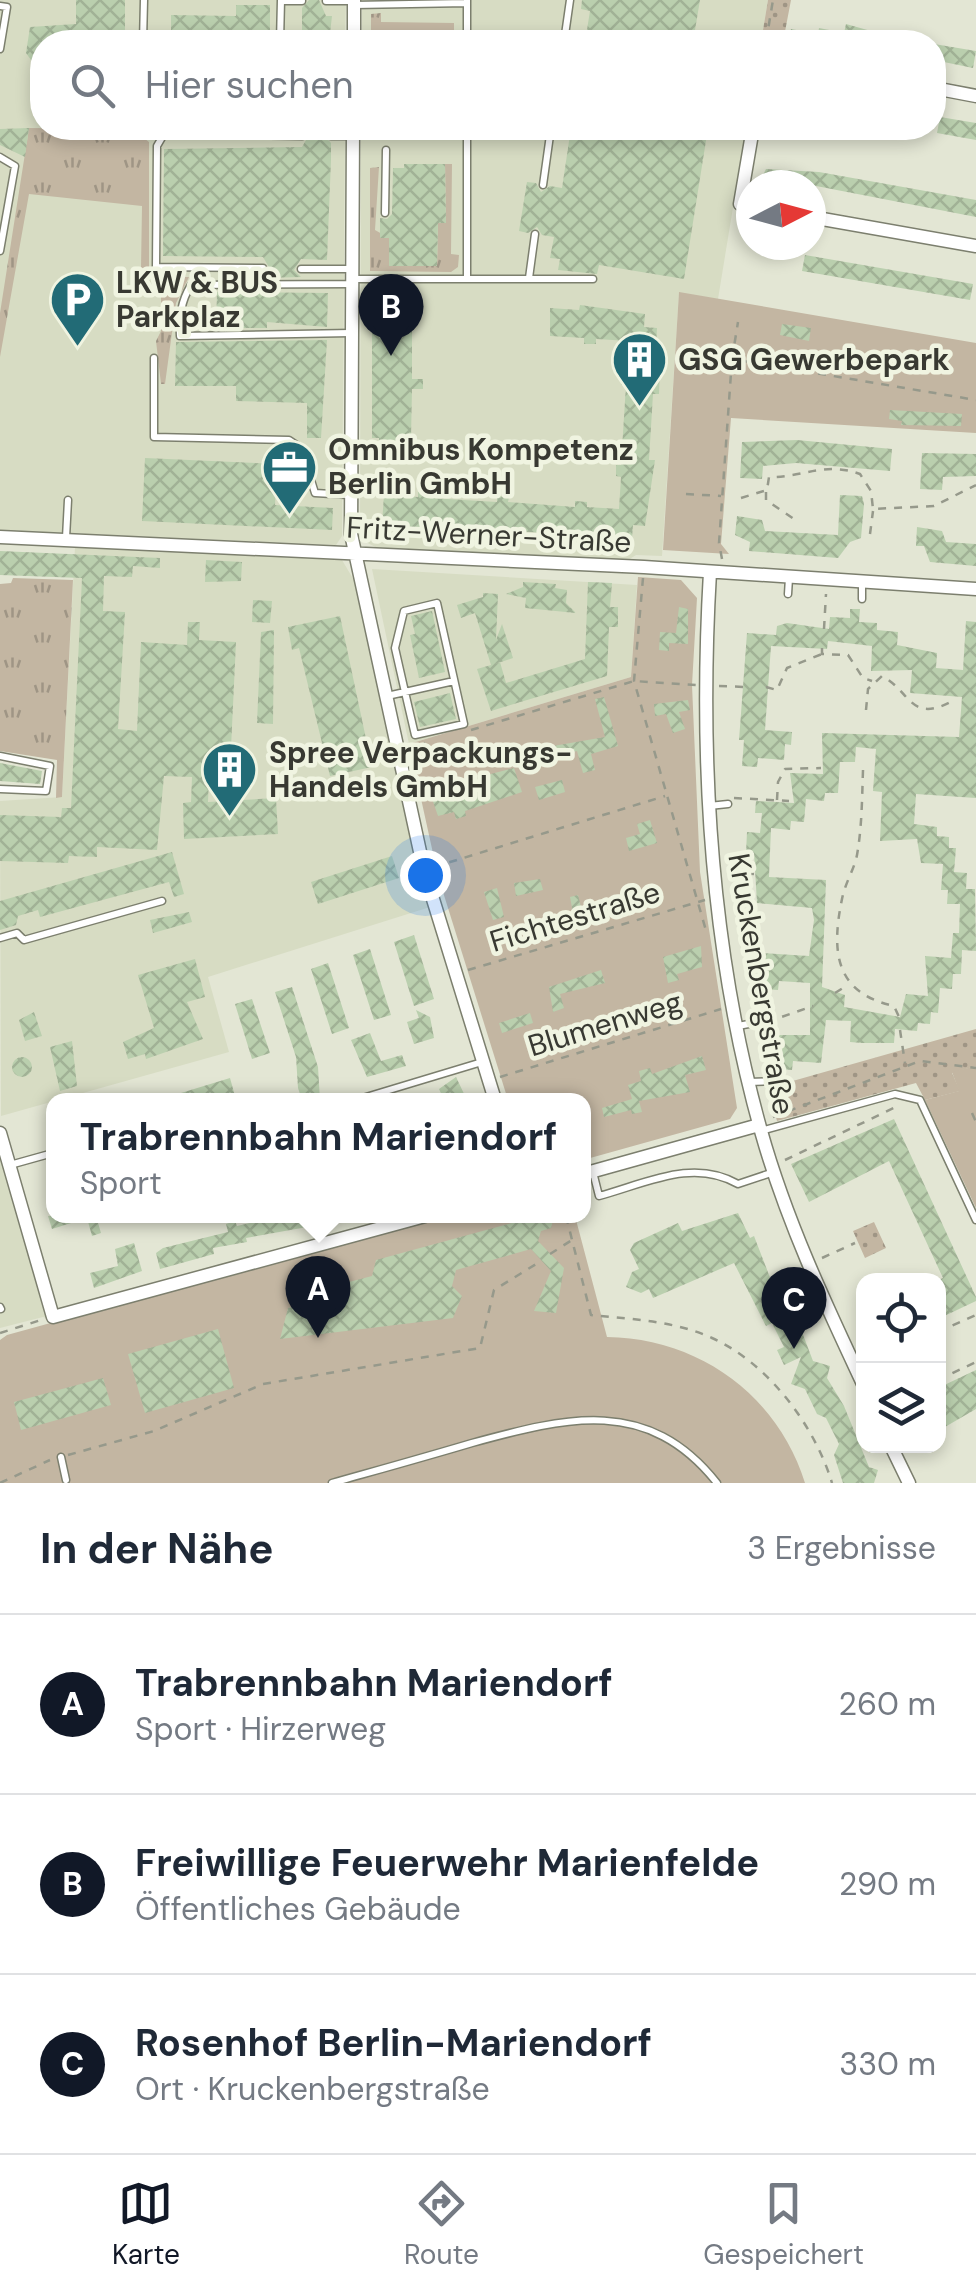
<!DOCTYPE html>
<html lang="de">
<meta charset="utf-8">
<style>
:root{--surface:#fff;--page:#f2f2f3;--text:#1f2937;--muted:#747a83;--line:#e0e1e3;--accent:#111827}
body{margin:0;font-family:"DM Sans",sans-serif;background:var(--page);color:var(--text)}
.controls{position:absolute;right:30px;bottom:30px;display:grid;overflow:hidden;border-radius:20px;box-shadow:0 5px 15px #0003}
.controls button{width:90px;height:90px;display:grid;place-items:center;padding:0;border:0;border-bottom:2px solid var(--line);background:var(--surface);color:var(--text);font:50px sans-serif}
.compass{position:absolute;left:736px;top:170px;width:90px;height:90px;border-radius:50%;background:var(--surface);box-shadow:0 5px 15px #0003;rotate:84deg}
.you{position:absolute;left:425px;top:875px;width:35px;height:35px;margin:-25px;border:8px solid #fff;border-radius:50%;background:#1a73e8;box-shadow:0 0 0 15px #1a73e833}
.badge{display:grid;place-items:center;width:65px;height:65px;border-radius:50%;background:var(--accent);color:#fff;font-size:32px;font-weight:700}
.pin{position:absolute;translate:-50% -82px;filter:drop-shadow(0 2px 5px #0008)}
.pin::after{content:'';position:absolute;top:52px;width:35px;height:30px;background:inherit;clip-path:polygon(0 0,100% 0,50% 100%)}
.popup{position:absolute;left:46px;top:1093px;width:545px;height:130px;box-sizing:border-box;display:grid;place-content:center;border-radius:20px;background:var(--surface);filter:drop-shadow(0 2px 8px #0005);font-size:32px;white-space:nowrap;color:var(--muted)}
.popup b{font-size:38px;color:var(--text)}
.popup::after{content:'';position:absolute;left:50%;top:100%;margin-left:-20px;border:20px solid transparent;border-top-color:var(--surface)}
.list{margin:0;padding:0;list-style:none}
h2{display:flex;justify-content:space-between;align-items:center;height:130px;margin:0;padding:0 40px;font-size:42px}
h2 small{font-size:32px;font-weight:400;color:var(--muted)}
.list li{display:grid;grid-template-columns:65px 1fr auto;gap:30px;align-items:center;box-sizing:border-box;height:180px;padding:0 40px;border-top:2px solid var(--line)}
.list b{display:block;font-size:38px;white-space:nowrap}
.list p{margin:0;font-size:32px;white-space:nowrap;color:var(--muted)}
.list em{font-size:32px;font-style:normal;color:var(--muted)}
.icon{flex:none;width:55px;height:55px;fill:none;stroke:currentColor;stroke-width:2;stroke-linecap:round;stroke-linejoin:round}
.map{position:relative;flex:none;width:976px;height:1483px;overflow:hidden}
.search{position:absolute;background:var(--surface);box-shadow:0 5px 15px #0003;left:30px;right:30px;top:30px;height:110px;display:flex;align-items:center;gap:25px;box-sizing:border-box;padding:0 35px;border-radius:40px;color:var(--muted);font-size:38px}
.sheet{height:670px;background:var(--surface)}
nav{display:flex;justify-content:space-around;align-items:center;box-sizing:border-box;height:140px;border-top:2px solid var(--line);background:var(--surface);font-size:28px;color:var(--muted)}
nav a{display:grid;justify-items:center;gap:5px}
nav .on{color:var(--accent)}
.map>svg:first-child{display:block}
.built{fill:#d7dcc3}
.grass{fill:url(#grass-tufts)}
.park{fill:url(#park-dots)}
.garden{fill:#c3b6a2}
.building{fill:url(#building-cross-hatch);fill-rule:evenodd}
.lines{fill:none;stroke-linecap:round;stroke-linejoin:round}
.lane-casing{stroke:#7c7f6e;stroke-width:9}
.street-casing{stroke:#7c7f6e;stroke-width:15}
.path{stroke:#96998b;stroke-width:2.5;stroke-dasharray:8 8;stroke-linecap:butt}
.lane{stroke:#fff;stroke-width:6}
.street{stroke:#fff;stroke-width:12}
.labels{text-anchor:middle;stroke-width:9;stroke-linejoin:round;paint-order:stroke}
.poi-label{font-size:30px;font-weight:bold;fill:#383932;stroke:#f0f4e1;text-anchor:start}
.street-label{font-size:30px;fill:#383932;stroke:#f0f4e1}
</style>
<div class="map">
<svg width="976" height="1483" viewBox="0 0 976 1483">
<defs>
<pattern id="grass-tufts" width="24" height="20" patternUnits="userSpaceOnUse" patternTransform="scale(2.5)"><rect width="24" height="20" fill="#c3b6a2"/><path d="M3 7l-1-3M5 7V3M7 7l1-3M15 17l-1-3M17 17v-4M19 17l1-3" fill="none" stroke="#9f9585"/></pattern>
<pattern id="park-dots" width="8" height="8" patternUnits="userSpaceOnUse" patternTransform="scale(2.5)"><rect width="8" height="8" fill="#c3b6a2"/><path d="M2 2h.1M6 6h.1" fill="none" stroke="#9f9585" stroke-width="1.8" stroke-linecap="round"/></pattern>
<pattern id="building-cross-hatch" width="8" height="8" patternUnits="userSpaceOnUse" patternTransform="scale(2.5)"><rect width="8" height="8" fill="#bacfae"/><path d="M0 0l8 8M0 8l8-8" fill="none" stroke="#a1b296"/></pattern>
</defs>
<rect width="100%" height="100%" fill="#e3e6d4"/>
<path class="built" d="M0,0H346L345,42H42V128H345L342,536L336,545L0,530Z
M362,0H768L761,42H362Z
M361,128H746L718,299L679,293L662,556L636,555L620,565L383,551L360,539Z
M75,547L342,560L358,587L430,907L208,977L229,1052L1,1116L0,801L62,797Z
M372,569L637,585L631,677L409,744Z
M0,1151L50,1319L43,1317L0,1328Z"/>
<path class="grass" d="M381,13V22L454,23V42H371V14Z
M29,128L132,129L149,142V268L163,277H189L176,303L165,384H161L156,341L161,331V282L141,268L142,206L29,194L0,357V313Z
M445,164H452L451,254L459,255L458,267L451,272L370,271V168L379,167L375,230L389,238V265L437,266L438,223H446Z
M13,578L73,580L62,797L56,798L57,760L0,751V584L11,583Z"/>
<path class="park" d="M768,0H791L783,42H761Z
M976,1029V1066L952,1073L960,1091L925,1100L916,1083L777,1121L768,1088Z
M874,1222L886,1248L865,1258L853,1231Z"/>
<path class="garden" d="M679,292L976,343V433L731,418L721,544L729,554L663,550Z
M638,577L681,580L697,598L692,685L700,872L737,1108L730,1119L583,1160V1100H508L438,876L409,744L631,677Z
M976,1066V1208L925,1100L959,1091L952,1072Z
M439,1216H575L607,1337C698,1338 778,1395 805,1483H0V1340L7,1335Z"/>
<path class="building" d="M76,0H125V42H42V60H31L26,53L30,27L76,24Z
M309,0H319L326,16H332L329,42H292V32H302V8Z
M582,0H700L693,42H585L590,11L581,9Z
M236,5H270V39L171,42V15L236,16Z
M846,24L896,38V42H842Z
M819,28L829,30L838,42H788L791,29L818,34Z
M934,44L976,51L973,68L934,60Z
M940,117L976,123V140L937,133Z
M29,128L25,157L0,145V129Z
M302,128H330L324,135L331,143V160L327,260L301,259L294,270L301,277L263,278L270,269L263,257L163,256L164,149L302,147L309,135Z
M571,128H708L684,279L599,265L597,274L558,270L560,259L550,258L554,237L542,235L537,227L528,233L519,231L527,182L536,183L541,192L550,186L562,188Z
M404,164H445L446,223H438L437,266H389V238H380V218L387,219L392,214L393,168H404Z
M766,169L819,172L976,200V217L811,185H758Z
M805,255L973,284L970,300L802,271Z
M217,292L328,293L327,327L267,322V328H216Z
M379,293H406V305H412V379H423V389H412L411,438H404V457H379V438H372V305H379Z
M580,305L645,314L644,327L657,328L655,368H660L659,394H653L649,460H655L645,526L633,525L632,538L592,536L591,541L565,539L566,534L513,531L501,535L488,534V529H409V524L382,523L384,495L418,497V492H430V498L497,502V496L509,497L508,502L575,507V501L587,502V507L619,509L621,477L616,476V465H621L626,385H621V373L627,374L629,341L596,339V344H584V338L550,336V308L579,310Z
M782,324L811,328L809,341L780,335Z
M327,340L321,438H307V403L236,401V386H175L176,342Z
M890,410L962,414L961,426L901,425L902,421L889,419Z
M797,440L892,449L890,471L796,463L763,466L762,479L740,478L742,442Z
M922,453L976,454V476L943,477L942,490L920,489Z
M145,458L277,464L275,505L333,508L332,530L142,521Z
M840,495L862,496L864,504L861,538L850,542L838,558L749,551L750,542L735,535L737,516L762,520L765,531L838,535Z
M917,527L942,531L946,542L976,544V566L930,562L924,546H916Z
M0,551L160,558V568L133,566L132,577L104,576L103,611L125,612L118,729L137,731L141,642L187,645L188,622H200L199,640L236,642L231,748L239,749L238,763L234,780L209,778L208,802L276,798L278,834L184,839L183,803L191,802L192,777L164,776L157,850L97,847V857L69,856L68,863L0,861V815L61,817L62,808H71L82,578L0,575Z
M206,560L242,562L241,581L205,582Z
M523,582L556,584L555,588L567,590L566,603L576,613L525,608L526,598L506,594L523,587Z
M588,582L612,583L610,607H618V627H609L607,676L491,711L477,669L491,665L475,613L461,618L457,605L483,597V593L498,594L496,640L502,624L513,658L495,664L500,662L506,683L585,659Z
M253,600L272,601L270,623L252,622Z
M679,607L688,609V644L669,643V651L659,650L660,632L676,633Z
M850,609H860L859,622L877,623V630L898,632L897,645L937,653L936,668L963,670L966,621L976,622V798L916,794L914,824L937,827V836L949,837V848H956L954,872L967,873L966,889H975L976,951L962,950L961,974H953L952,989L940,988L938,1013L931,1012L930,1024L918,1023L917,1031L895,1029L894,1043H862L850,1042L851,1021L826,1020L821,1063L793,1061L792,1070L777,1069L776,1035H810V983L779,981L778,990L763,989L762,953L809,956L814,920L812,908L757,903L754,853H746L747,832L760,833L762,813H755L756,801L794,803L790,773L823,774L822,733L959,737L962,697L910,693L912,670L871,671L872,646L828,641L827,649L771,646L765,730L792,732L791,745L785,744L784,760L758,758L757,767L742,766L744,740H739L747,633L776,635L777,626L787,623L829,629L830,617L850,618ZM856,747L876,749L873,791L882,792L880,841L917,839L921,863L943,864L941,890H948L947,904H960L959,933H953L951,958L925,956L928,996L906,994L900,1017L844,1007L845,995L822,987L826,880L769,877L771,828L790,830L791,821L804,822L806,799L824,801L825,793H838L840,762H855Z
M432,611L445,672L419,678L410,635L415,634L411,616Z
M340,616L372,767L330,776L299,648L292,650L288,627Z
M274,630L273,724L257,723L261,632Z
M450,693L456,719L420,727L414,702Z
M604,697L618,746L591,754L595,770L583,773L577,751L555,757L553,746L605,737L595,699Z
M688,700L690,710L679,712L685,729L673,733L666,714L655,716L654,704Z
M0,763L42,771L40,784L0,781Z
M514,768L522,792L465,811L466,816L456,819L454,812L438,816L429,790Z
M562,780L565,792L539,800L535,787Z
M650,820L657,843L629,851L626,838L640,834L637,824Z
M172,852L184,894L174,897L169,882L40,917L38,910L18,916L16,925L0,930V901Z
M392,856L399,878L318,904L311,882Z
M540,879L543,890L516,896L514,883Z
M497,888L504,917L493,920L484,892Z
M578,895L585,923L561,926L558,916L573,913L570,897Z
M189,912L192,922L153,933L150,920Z
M414,935L434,999L414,1006L394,942Z
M701,946L702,967L677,974L679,980L668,983L663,957Z
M370,949L391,1015L374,1020L353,955Z
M195,959L205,997L187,1002L203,1039L146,1059L145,1054L128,1059L123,1042L154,1028L138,975Z
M328,963L349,1028L332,1034L311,969Z
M601,970L605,983L560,994L564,1008L553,1012L549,987Z
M292,987L318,1067L320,1100H302L298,1088L296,1057L275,992Z
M252,999L270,1053L252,1059L235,1004Z
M416,1010L430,1017L434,1038L414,1044L407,1022L419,1018Z
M34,1012L42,1036L25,1041L19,1020Z
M530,1013L533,1023L502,1033L499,1023Z
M370,1033L381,1061L402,1055L406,1066L367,1077L351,1040Z
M72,1041L77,1086L60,1091L50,1047Z
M702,1056L706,1070L685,1075L690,1092L639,1101L642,1112L632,1114L631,1110L604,1117L602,1108L632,1099L628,1085L641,1081L639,1071L650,1068L652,1074Z
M12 1067a10 10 0 1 1 20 0a10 10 0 1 1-20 0Z
M456,1077L467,1100H444L439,1089Z
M230,1078L235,1096L219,1100H158Z
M894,1119L976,1297V1301L938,1319V1280L943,1278L889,1161L809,1202L791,1164Z
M738,1213L750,1238L754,1236L776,1293L794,1311L813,1361L830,1366L827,1378L844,1406L869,1467L878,1470L874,1483H843L834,1455L839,1444L826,1418L817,1414L805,1389L791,1384L801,1357L784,1365L777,1350L784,1347L772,1323L766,1326L734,1263L653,1298L649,1289L641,1293L626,1287L632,1272L639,1269L630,1250L634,1243L678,1223L682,1231Z
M48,1216H96L101,1233L92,1236L87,1218L52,1229Z
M262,1216H322L324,1224L246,1238L247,1242L213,1248L214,1254L160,1269L156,1253L163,1248L228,1232L226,1224L235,1221L237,1226L263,1220Z
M537,1216H554L551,1228L541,1231L538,1241L564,1268L556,1313L534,1311L551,1271L531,1249L456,1270L452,1286L462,1296L453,1318L280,1339L288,1308L320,1299L322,1289L372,1276L376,1260Z
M134,1243L142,1271L94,1288L90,1273L118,1266L115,1249Z
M218,1329L234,1388L145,1413L128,1354Z
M976,1370V1409L938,1431V1388Z
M103,1378L111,1405L21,1430L14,1402Z"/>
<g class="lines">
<defs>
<path id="lane" d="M281,1H302
M326,1H353
M354,5L467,3
M0,6L7,7L0,49
M143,42L144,0
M280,42L281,0
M467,42V0
M564,42L570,0
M331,136H353
M0,157L15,166L0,251
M543,185L551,128
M385,213L386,150
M263,268L156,267L157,146L164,134L302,136
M301,269H351
M529,278L535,234
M354,279H593
M467,279V128
M351,333L180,336C179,317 181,301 191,285L352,284
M154,358V437L289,440L301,448L315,493L349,495
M66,538L68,500
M788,594L789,578
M862,599V584
M387,696L405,692L395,648L404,611L437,603L464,724L415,735L405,692L454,681
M0,756L50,766L46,791L0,789
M709,806L728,804
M0,938L17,933L24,940L162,901
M738,1026L759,1022
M749,1082L778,1081
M356,1100L482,1062
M761,1131L895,1094L920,1100L976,1220
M10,1165L53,1153
M593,1172L599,1196C647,1183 693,1158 738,1184L774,1172
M0,1307L1,1309
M61,1457L66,1480
M332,1483C378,1470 425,1457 472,1443C567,1417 648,1396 717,1483"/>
<path id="street" d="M354,42V0
M934,88L976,96
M353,128L351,534L424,870L495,1100
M751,206L740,204L753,128
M811,217L976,246
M0,537L644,567L976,589
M710,572C699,759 710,949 761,1131C786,1220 825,1303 864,1386
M0,1133L53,1317L425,1216
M583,1174L759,1125
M891,1446L909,1483"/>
</defs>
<use href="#lane" class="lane-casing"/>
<use href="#street" class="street-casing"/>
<path class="path" d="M766,42L773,0
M732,359L738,322
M766,492V500L797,521
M686,494L721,496
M741,498L767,490L769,477C802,478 824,461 860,474L871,491L873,509L934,506L976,485
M870,534L873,511
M722,559L719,543L732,359L976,400
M643,578L634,681L707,934
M824,629L826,594
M822,648V654L848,655L863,678L872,681
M719,686L746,687
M766,687L777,690L787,668L822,654
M866,710L868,689L882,676C911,691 910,725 954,700
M471,730L634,681L696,685
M409,748L425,743
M863,770C862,798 862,827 857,855C854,870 845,883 842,899C831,952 835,993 894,1006L900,1019
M734,798L789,801
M777,800L778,782L785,769L821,768
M434,867L665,796
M734,873L754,874
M468,970L705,900
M835,993L846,986
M767,1022L813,1006
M900,1030L905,1063
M500,1077L721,1009
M972,1113L976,1122
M773,1117L920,1061L976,1068
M785,1160L900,1105
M566,1216L591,1315C632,1319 675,1321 712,1338C768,1363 815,1426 832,1483
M550,1254L572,1240
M822,1258L855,1243
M938,1332L976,1315
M0,1333L41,1320
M938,1380L976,1362
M68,1455L154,1431L263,1384L480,1348L494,1290L541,1261
M0,1483L50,1460"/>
<use href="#lane" class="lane"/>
<use href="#street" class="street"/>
</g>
<defs>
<symbol id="parking-pin" viewBox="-11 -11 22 30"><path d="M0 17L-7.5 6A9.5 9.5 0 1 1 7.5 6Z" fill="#226b76" stroke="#f0f4e1"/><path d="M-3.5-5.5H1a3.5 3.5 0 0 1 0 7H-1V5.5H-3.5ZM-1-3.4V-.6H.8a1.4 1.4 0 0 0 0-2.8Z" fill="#fff"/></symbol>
<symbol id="building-pin" viewBox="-11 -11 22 30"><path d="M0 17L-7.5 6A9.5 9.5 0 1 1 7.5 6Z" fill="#226b76" stroke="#f0f4e1"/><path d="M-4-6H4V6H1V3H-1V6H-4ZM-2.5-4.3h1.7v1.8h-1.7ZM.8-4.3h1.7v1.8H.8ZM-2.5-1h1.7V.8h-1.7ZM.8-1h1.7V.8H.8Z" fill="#fff"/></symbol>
<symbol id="office-pin" viewBox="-11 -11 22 30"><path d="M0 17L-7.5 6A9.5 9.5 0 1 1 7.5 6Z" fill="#226b76" stroke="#f0f4e1"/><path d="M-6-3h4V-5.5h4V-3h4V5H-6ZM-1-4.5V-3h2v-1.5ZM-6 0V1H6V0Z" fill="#fff"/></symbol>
</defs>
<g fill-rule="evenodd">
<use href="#parking-pin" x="46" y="268" width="63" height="86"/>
<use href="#building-pin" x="608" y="328" width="63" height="86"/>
<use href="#office-pin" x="258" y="436" width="63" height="86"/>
<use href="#building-pin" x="198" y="738" width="63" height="86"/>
</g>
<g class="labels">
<g class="poi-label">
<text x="116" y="293">LKW &amp; BUS<tspan x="116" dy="34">Parkplaz</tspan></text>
<text x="678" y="370">GSG Gewerbepark</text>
<text x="328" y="460">Omnibus Kompetenz<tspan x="328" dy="34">Berlin GmbH</tspan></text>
<text x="269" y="763">Spree Verpackungs-<tspan x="269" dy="34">Handels GmbH</tspan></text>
</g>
<g class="street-label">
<text transform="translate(489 535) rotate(3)" y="10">Fritz-Werner-Straße</text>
<text transform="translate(575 917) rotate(-17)" y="10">Fichtestraße</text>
<text transform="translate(761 984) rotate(80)" y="10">Kruckenbergstraße</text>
<text transform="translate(605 1024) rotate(-17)" y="10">Blumenweg</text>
</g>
</g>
</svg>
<div class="controls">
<button><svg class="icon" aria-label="locate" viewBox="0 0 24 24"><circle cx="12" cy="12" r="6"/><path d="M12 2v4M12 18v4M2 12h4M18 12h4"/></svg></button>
<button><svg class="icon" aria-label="layers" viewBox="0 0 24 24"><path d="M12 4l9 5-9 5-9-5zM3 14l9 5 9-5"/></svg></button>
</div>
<svg class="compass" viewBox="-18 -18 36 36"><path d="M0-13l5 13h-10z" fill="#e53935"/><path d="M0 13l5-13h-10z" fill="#747a83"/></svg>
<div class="you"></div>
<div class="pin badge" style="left:318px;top:1338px">A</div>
<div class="popup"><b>Trabrennbahn Mariendorf</b>Sport</div>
<div class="pin badge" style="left:391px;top:356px">B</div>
<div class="pin badge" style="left:794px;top:1349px">C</div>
<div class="search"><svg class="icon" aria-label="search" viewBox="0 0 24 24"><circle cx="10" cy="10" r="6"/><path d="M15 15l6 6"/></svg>Hier suchen</div>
</div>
<section class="sheet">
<h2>In der Nähe<small>3 Ergebnisse</small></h2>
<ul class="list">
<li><span class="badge">A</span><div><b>Trabrennbahn Mariendorf</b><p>Sport · Hirzerweg</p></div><em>260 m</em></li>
<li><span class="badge">B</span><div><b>Freiwillige Feuerwehr Marienfelde</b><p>Öffentliches Gebäude</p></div><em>290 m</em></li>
<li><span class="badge">C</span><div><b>Rosenhof Berlin-Mariendorf</b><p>Ort · Kruckenbergstraße</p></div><em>330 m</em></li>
</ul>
</section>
<nav>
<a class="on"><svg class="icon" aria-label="map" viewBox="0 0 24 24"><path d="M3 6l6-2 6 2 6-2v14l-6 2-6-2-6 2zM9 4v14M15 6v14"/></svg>Karte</a>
<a><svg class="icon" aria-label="directions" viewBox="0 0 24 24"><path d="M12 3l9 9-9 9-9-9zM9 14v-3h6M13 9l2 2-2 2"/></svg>Route</a>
<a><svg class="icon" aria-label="saved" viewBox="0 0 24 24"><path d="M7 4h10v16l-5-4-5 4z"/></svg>Gespeichert</a>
</nav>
